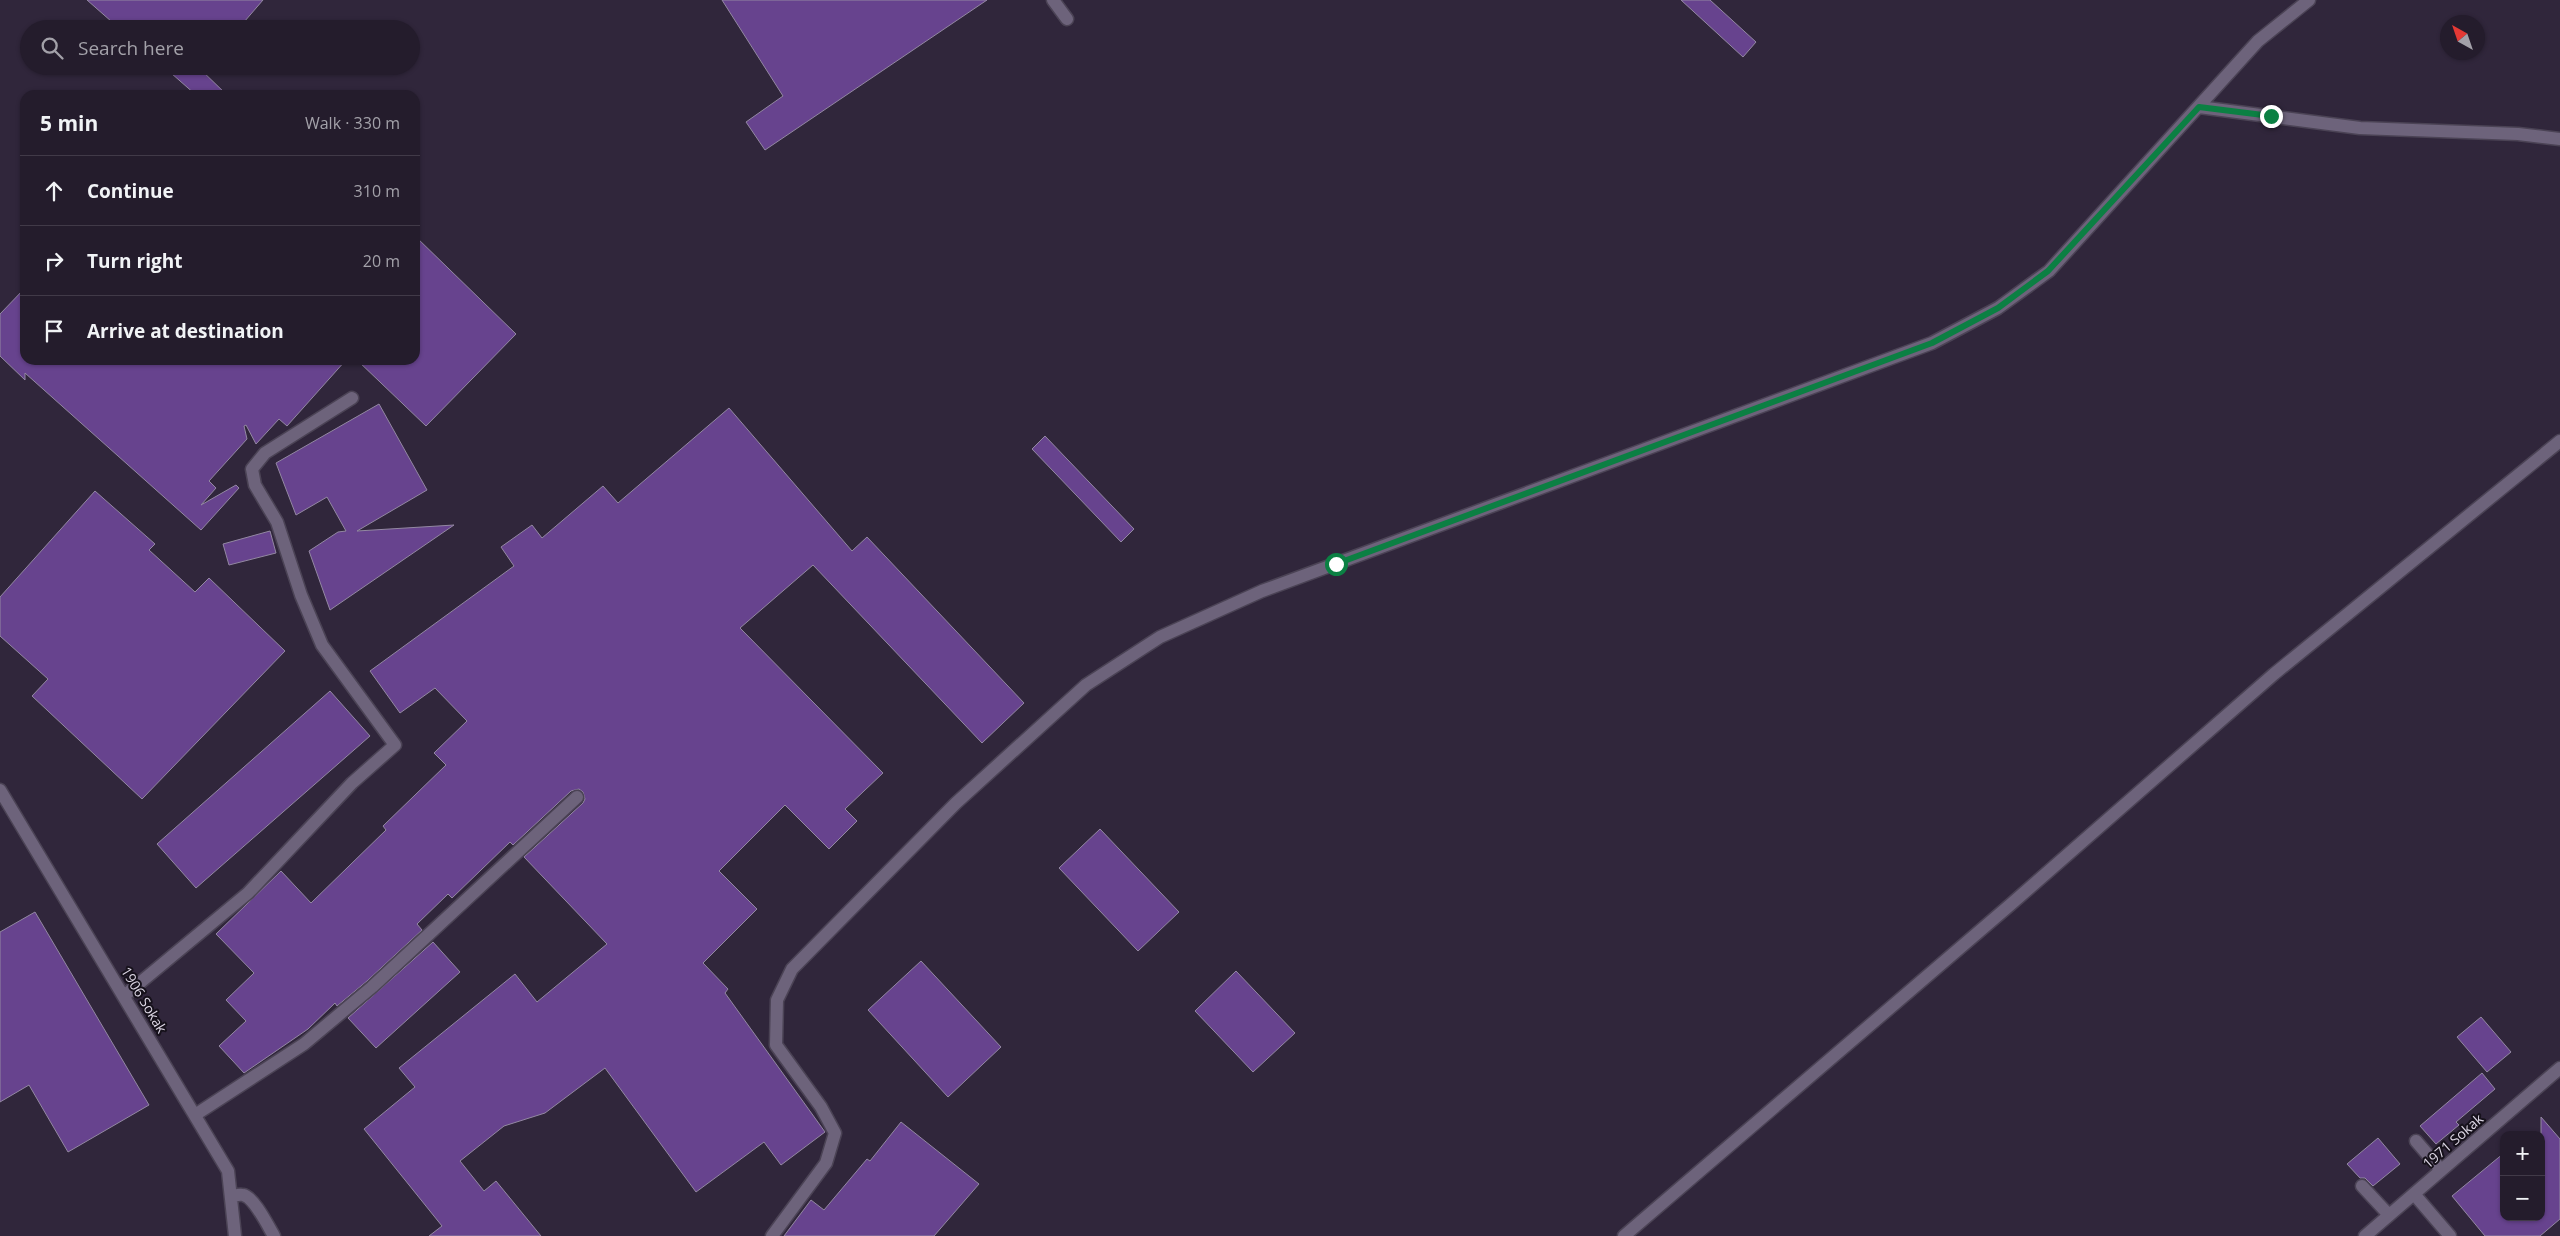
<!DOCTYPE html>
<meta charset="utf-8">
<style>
:root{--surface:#241c2c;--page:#302938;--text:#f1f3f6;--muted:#a3a1a9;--line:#413a48}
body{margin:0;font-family:"Open Sans",sans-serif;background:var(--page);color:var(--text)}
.controls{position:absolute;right:15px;bottom:15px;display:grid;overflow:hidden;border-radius:10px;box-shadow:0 1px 4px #0004}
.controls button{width:45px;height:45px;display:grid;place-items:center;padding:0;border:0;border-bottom:1px solid var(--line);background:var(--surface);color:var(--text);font:25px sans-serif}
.compass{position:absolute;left:2440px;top:15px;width:45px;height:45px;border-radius:50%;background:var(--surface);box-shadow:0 1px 4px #0004;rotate:320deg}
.stop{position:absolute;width:15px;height:15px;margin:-11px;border:4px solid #0b8043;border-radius:50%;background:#fff}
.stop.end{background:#0b8043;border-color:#fff;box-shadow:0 1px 5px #0008}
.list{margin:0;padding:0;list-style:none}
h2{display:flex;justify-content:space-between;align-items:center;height:65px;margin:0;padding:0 20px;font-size:21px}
h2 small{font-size:16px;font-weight:400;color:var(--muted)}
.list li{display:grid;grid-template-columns:32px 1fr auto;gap:15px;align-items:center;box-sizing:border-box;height:70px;padding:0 20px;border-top:1px solid var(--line)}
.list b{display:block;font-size:19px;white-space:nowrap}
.list em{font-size:16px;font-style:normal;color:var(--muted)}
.icon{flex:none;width:28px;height:28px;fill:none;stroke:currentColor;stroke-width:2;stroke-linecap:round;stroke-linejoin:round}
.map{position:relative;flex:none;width:2560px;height:1236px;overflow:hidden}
.search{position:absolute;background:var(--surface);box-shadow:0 1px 4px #0004;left:20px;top:20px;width:400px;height:55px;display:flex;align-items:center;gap:12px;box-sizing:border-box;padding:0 18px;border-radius:28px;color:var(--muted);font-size:19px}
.panel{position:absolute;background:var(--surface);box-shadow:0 1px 4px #0004;left:20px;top:90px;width:400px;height:275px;border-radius:15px}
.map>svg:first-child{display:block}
.building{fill:#67438e;stroke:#9388a2}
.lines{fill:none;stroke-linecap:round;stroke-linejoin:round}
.minor-casing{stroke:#4b4355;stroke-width:15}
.minor{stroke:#6d637b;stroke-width:12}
.route{stroke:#0b8043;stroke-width:6}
.labels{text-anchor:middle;stroke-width:4;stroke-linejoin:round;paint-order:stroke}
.street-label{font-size:14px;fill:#ddd7e5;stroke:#16111b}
</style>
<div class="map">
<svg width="2560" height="1236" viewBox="0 0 2560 1236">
<rect width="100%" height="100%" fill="#30263b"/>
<path class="building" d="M87,0H263L238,29H120Z
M722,0H987L765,150L746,122L783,96Z
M1681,0H1710L1756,42L1743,57Z
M163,66H197L227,95H196Z
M415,236L516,334L426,426L357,360H415Z
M25,288V360H346L287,426L279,419L256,444L246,425L244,426L247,439L209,481L216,488L201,505L236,485L239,488L201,530L25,373V380L0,356V314Z
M379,404L427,490L357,531L454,525L330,610L309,551L338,532L346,531L327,497L296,515L276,463Z
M729,408L852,551L867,537L1024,703L982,743L813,565L740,628L883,773L845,809L857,821L829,849L785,805L719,871L757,909L703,963L728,989L725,993L825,1132L781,1165L764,1142L696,1192L605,1068L545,1113L504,1126L460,1161L484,1191L496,1181L541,1236H429L442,1226L364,1129L415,1087L399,1068L515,974L537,1002L607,944L524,857L583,803L585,799L583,792L579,789L571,791L513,845L510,842L452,898L448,894L417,924L422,930L367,981L337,1006L335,1003L308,1029L244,1073L219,1046L246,1021L226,1000L254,973L216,934L281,871L311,903L386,830L383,826L446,765L434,753L467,721L435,688L400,713L370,671L514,566L501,547L532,525L542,538L603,486L618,503Z
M1045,436L1134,529L1121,542L1032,449Z
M95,491L155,544L149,550L195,592L209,578L285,651L142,799L32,696L48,679L0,636V597Z
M270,531L276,553L229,565L223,544Z
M330,691L370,736L196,888L157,844Z
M1100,829L1179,912L1138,951L1059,868Z
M35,912L149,1105L68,1152L29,1085L0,1102V932Z
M433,942L460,972L376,1048L348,1018Z
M921,961L1001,1047L948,1097L868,1010Z
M1236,971L1295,1033L1253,1072L1195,1011Z
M2481,1017L2511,1052L2487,1072L2457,1037Z
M2482,1073L2495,1089L2456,1122L2459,1125L2436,1144L2420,1126Z
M2541,1117L2560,1139V1219L2540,1236H2485L2452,1196L2504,1153V1217H2541Z
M901,1122L979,1184L934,1236H784L811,1200L824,1210L867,1159L870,1161Z
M2378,1138L2400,1164L2373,1186L2365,1178H2360L2347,1164Z"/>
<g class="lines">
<defs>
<path id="minor" d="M1053,0L1067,19
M2199,107L2360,128L2518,134L2560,139
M0,790L228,1171L235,1236
M124,996L248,893L352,783L395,745L322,645L301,595L277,522L255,485L252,469L265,453L352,398
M195,1115L304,1044L372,987L577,797
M2416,1141L2441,1170
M2362,1186L2389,1215
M2414,1194L2450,1236
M231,1196C234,1196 239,1194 243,1195C254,1197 268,1226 274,1236
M772,1236L826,1163L835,1133L821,1107L776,1045L777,1000L792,969L956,803L1086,685L1160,637L1262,591L1932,343L1998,308L2049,271L2258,41L2309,0
M1624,1236L2010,905L2274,674L2560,441
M2365,1236L2560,1068"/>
</defs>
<use href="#minor" class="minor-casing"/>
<use href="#minor" class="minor"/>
</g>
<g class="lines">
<path class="route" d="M1336,564L1932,343L1998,308L2048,271L2199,107L2271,116"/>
</g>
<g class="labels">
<g class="street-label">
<text transform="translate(144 1000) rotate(59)" y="5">1906 Sokak</text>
<text transform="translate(2453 1141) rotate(-41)" y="5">1971 Sokak</text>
</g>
</g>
</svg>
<div class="controls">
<button>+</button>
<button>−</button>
</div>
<svg class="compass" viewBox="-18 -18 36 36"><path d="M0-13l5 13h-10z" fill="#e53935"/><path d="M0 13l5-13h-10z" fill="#a3a1a9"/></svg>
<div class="stop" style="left:1336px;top:564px"></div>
<div class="stop end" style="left:2271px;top:116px"></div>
<div class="search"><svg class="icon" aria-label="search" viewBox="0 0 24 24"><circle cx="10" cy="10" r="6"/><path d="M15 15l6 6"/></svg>Search here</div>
<section class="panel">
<h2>5 min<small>Walk · 330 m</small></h2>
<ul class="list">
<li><svg class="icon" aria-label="ahead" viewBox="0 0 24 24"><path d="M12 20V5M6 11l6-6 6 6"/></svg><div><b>Continue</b></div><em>310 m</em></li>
<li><svg class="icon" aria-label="right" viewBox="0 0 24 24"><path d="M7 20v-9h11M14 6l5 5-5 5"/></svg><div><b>Turn right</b></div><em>20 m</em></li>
<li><svg class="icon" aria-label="arrive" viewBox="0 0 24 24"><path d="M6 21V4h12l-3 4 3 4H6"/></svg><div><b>Arrive at destination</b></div></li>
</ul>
</section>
</div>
